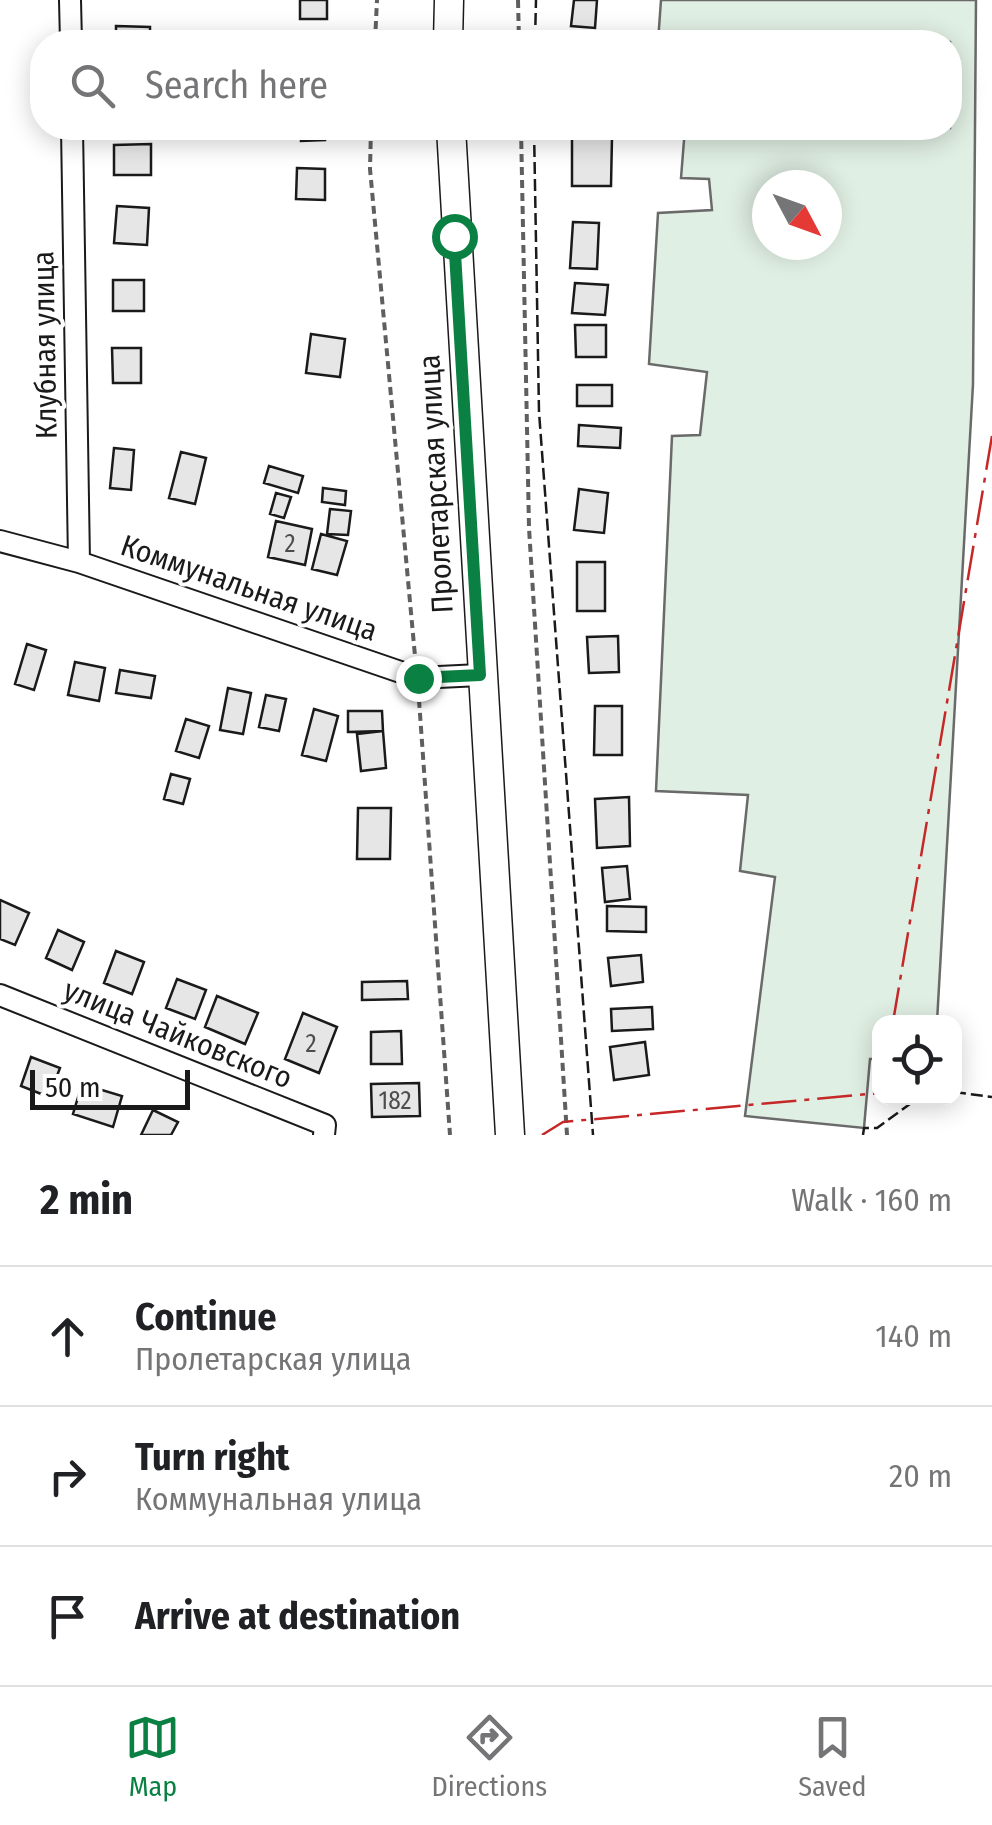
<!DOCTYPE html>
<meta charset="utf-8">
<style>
:root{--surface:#fff;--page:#f6f6f6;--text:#202124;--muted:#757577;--line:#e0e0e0;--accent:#0b8043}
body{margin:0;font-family:"Fira Sans Condensed",sans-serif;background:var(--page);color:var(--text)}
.controls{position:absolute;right:30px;bottom:30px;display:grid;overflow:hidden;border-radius:20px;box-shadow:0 5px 25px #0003}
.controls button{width:90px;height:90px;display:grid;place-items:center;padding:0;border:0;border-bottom:2px solid var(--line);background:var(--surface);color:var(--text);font:50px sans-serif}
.compass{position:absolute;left:752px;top:170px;width:90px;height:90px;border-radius:50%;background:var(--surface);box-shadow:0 5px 25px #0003;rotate:131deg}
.scale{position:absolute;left:30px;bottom:25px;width:160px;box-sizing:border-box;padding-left:10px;border:5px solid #1a1a1a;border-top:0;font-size:28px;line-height:35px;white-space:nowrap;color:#1a1a1a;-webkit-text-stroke:8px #fff;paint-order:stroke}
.stop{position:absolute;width:30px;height:30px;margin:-22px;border:8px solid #0b8043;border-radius:50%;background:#fff}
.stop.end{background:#0b8043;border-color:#fff;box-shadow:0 2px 10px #0008}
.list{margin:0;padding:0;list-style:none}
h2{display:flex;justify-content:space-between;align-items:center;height:130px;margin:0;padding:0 40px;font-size:42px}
h2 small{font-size:32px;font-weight:400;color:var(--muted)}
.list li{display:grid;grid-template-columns:65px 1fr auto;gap:30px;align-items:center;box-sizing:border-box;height:140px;padding:0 40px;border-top:2px solid var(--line)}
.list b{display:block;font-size:38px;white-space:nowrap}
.list p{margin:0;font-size:32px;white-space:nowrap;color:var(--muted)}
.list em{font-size:32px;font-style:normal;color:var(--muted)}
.icon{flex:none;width:55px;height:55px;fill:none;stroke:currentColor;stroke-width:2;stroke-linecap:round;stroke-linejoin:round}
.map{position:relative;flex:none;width:992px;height:1135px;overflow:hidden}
.search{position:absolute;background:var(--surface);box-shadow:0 5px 25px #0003;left:30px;right:30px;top:30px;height:110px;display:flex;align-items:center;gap:25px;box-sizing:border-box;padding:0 35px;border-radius:40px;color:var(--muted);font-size:38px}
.sheet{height:550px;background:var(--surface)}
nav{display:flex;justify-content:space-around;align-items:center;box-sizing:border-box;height:140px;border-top:2px solid var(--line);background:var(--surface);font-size:28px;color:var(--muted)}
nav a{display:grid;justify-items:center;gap:5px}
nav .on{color:var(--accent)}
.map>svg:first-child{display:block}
.green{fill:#e0efe3;stroke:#6a6a6a;stroke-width:2.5;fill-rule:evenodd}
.building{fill:#e6e6e6;stroke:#1a1a1a;stroke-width:2.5}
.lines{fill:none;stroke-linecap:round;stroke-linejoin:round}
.minor-casing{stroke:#1a1a1a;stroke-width:24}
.secondary-casing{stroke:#1a1a1a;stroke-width:31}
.path{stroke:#5f5f5f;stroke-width:4;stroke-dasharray:8 5;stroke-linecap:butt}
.minor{stroke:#fff;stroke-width:20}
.secondary{stroke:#fff;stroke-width:28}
.fence{stroke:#1a1a1a;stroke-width:2.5;stroke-dasharray:12 5;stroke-linecap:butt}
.power{stroke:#c62828;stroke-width:2.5;stroke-dasharray:35 8 5 8;stroke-linecap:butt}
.route{stroke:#0b8043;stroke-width:12}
.labels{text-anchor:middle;stroke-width:8;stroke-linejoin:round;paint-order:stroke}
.number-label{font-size:25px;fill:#4d4d4d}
.street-label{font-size:30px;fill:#1a1a1a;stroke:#fff}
</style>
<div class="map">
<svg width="992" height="1135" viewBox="0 0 992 1135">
<rect width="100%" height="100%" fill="#fff"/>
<path class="green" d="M661,0H976L973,384L937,1022H880L879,1059H870L864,1128L745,1116L775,877L740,871L748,795L656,791L672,436L700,435L707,372L649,364L658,213L712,210L709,179L681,178L685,128H950V42H658ZM767,185H827V245H767Z"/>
<path class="building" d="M300,0H327V19H300Z
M574,0H597L595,28L571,26Z
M116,26L150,27V42H116Z
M301,128H325V140L301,141Z
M572,137H612L611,186H572Z
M151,144V175H114V145Z
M297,168L325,169V200L296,199Z
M117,206L149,208L147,245L114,243Z
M573,222L599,223L597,269L570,268Z
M113,280H144V311H113Z
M575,283L608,285L605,315L572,313Z
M575,325H606V357H576Z
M311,334L345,339L340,377L306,373Z
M112,348H141V383H113Z
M577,385H612V406H577Z
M579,425L621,428L620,448L578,446Z
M114,448L134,450L131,490L110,488Z
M181,452L206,458L195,504L169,498Z
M269,466L303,476L298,493L264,483Z
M323,488L346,491L345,505L322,502Z
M579,489L608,493L604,533L574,530Z
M276,493L291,497L284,518L270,514Z
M330,509L351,511L348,535L327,534Z
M276,521L312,529L305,565L268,557Z
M321,534L347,541L337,575L312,569Z
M577,562H605V611H577Z
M618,636L619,672L589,673L587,637Z
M27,644L46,650L34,690L15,684Z
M75,662L105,668L99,701L68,695Z
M120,670L155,676L151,698L116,693Z
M228,688L251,693L243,734L220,730Z
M266,695L286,699L279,731L259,727Z
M595,706H622V755H594Z
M314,709L338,716L326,761L302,755Z
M348,711H382L383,731L348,732Z
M186,719L209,726L199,758L176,751Z
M383,731L386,768L361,771L357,734Z
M171,774L190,779L183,804L164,799Z
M629,797L630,846L597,848L595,799Z
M358,808H391L390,859H357Z
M627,866L630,899L605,902L602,868Z
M0,900L29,913L15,945L0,939Z
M607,906L646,907V932L607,931Z
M58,930L84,942L72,970L46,958Z
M116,951L144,962L132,994L104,983Z
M641,955L643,982L611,986L608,958Z
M177,979L206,990L195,1019L166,1008Z
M407,981L408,999L362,1000V982Z
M217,996L258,1013L245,1044L205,1027Z
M652,1007L653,1029L612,1031L611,1009Z
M303,1013L337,1027L319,1073L285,1059Z
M401,1031L402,1064H371V1032Z
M645,1042L649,1075L614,1080L610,1047Z
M31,1057L60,1068L49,1097L21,1086Z
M419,1083L420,1116L372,1117L371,1084Z
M82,1084L122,1096L113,1127L73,1114Z
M153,1110L178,1122L171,1135H141Z"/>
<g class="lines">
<defs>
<path id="minor" d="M70,0L71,42
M72,128L79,562
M0,541L79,562L418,678L480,675
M0,995L325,1125L324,1135"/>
<path id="secondary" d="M448,42L449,0
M451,128L510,1135"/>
</defs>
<use href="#minor" class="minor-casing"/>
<use href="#secondary" class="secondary-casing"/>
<path class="path" d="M518,0L519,42
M375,42L377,0
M371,128L370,169L415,656
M521,128L529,528L567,1135
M419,700L450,1135"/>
<use href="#minor" class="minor"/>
<use href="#secondary" class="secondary"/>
<path class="fence" d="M535,42L536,0
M534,128L539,412L593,1135
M954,1092L992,1097
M863,1135L864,1128H877L918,1098"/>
<path class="power" d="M893,1022L992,436
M542,1135L563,1122L880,1093"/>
</g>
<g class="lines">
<path class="route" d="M418,678L480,675L454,236"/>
</g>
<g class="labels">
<g class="number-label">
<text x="290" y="552">2</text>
<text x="311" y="1052">2</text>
<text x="395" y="1109">182</text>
</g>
<g class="street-label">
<text transform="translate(45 345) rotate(-91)" y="10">Клубная улица</text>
<text transform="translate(436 484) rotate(-93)" y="10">Пролетарская улица</text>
<text transform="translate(249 588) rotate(19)" y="10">Коммунальная улица</text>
<text transform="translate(178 1034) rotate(22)" y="10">улица Чайковского</text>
</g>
</g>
</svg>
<div class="controls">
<button><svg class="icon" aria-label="locate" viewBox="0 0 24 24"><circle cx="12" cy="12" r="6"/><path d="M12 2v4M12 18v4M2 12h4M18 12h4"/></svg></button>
</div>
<svg class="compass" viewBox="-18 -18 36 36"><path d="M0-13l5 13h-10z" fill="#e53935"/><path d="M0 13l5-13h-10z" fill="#757577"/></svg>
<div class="scale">50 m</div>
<div class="stop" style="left:454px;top:236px"></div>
<div class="stop end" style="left:418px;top:678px"></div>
<div class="search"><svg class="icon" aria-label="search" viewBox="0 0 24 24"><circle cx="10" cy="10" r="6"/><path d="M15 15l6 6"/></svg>Search here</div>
</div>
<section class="sheet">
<h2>2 min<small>Walk · 160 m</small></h2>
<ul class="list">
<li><svg class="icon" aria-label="ahead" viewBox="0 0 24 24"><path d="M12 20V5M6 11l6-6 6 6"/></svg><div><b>Continue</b><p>Пролетарская улица</p></div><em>140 m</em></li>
<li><svg class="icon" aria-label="right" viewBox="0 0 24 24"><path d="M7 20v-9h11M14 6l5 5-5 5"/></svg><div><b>Turn right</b><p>Коммунальная улица</p></div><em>20 m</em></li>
<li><svg class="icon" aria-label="arrive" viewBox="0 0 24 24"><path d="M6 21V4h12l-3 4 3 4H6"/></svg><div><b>Arrive at destination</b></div></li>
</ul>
</section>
<nav>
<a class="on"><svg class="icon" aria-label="map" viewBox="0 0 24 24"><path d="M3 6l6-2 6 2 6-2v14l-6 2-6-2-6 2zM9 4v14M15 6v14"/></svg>Map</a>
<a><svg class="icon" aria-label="directions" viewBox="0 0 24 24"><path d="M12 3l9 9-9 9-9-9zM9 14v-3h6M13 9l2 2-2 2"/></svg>Directions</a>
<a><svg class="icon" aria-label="saved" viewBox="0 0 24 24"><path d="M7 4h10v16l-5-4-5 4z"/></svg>Saved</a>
</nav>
